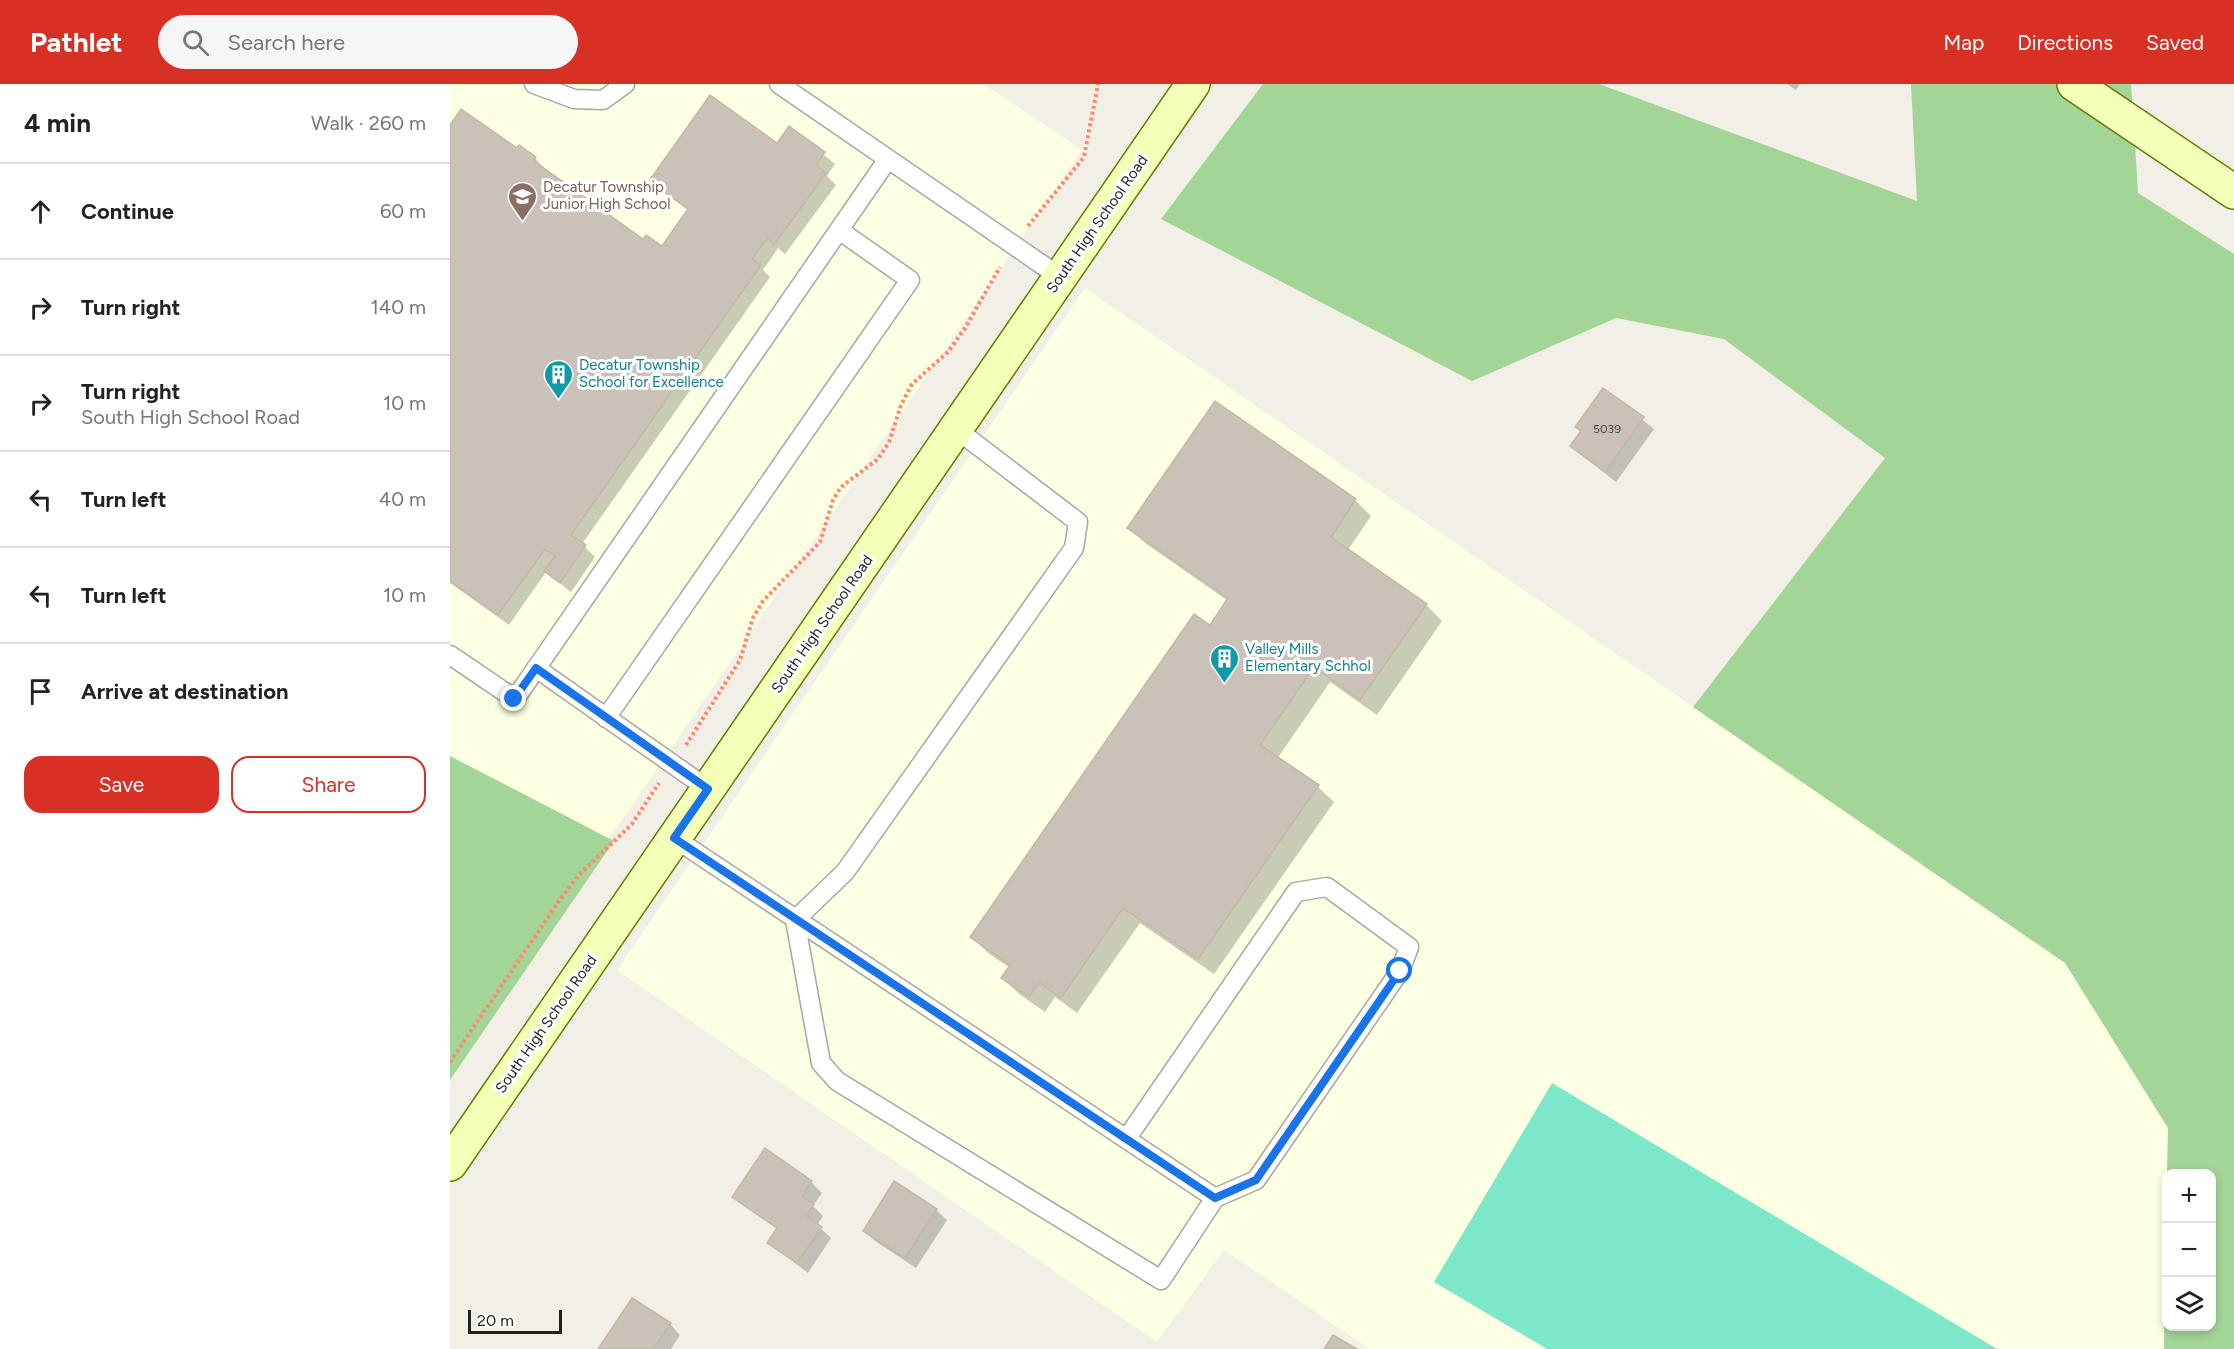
<!DOCTYPE html>
<meta charset="utf-8">
<style>
:root{--surface:#fff;--page:#f6f6f6;--text:#222;--muted:#767676;--line:#e0e0e0;--accent:#d93025}
body{margin:0;font-family:Figtree,sans-serif;background:var(--page);color:var(--text)}
.controls{position:absolute;right:18px;bottom:18px;display:grid;overflow:hidden;border-radius:12px;box-shadow:0 3px 9px #0003}
.controls button{width:54px;height:54px;display:grid;place-items:center;padding:0;border:0;border-bottom:2px solid var(--line);background:var(--surface);color:var(--text);font:30px sans-serif}
.scale{position:absolute;left:18px;bottom:15px;width:94px;box-sizing:border-box;padding-left:6px;border:3px solid #202020;border-top:0;font-size:16px;line-height:21px;white-space:nowrap;color:#202020;-webkit-text-stroke:4px #fff;paint-order:stroke}
.stop{position:absolute;width:18px;height:18px;margin:-14px;border:4px solid #1a73e8;border-radius:50%;background:#fff}
.stop.end{background:#1a73e8;border-color:#fff;box-shadow:0 2px 6px #0008}
.list{margin:0;padding:0;list-style:none}
h2{display:flex;justify-content:space-between;align-items:center;height:78px;margin:0;padding:0 24px;font-size:26px}
h2 small{font-size:20px;font-weight:400;color:var(--muted)}
.list li{display:grid;grid-template-columns:39px 1fr auto;gap:18px;align-items:center;box-sizing:border-box;height:96px;padding:0 24px;border-top:2px solid var(--line)}
.list b{display:block;font-size:22px;white-space:nowrap}
.list p{margin:0;font-size:20px;white-space:nowrap;color:var(--muted)}
.list em{font-size:20px;font-style:normal;color:var(--muted)}
.actions{display:flex;gap:12px;padding:18px 24px}
.actions a{flex:1;padding:14px 0;border:2px solid var(--accent);border-radius:18px;text-align:center;font-size:21px;color:var(--accent)}
.actions .main{background:var(--accent);color:#fff}
.icon{flex:none;width:33px;height:33px;fill:none;stroke:currentColor;stroke-width:2;stroke-linecap:round;stroke-linejoin:round}
.map{position:relative;flex:none;width:1784px;height:1265px;overflow:hidden}
header{display:flex;align-items:center;gap:36px;box-sizing:border-box;height:84px;padding:0 30px;background:var(--accent);color:#fff}
header strong{font-size:28px}
nav{display:flex;gap:33px;margin-inline-start:auto;font-size:21px}
.search{width:420px;height:54px;background:var(--page);display:flex;align-items:center;gap:15px;box-sizing:border-box;padding:0 21px;border-radius:33px;color:var(--muted);font-size:22px}
main{display:flex}
aside{flex:1;background:var(--surface)}
.map>svg:first-child{display:block}
.education{fill:#fcffe2}
.forest{fill:#a3d597}
.pitch{fill:#7de8c9}
.shadow{fill:#0003}
.building{fill:#cac2b8;stroke:#c5b7a7;stroke-width:1.5}
.lines{fill:none;stroke-linecap:round;stroke-linejoin:round}
.lane-casing{stroke:#a7a7a7;stroke-width:21}
.secondary-casing{stroke:#647f00;stroke-width:36}
.path{stroke:#ff886a;stroke-width:4;stroke-dasharray:3 3;stroke-linecap:butt}
.lane{stroke:#fff;stroke-width:18}
.secondary{stroke:#f4ffb7;stroke-width:33}
.route{stroke:#1a73e8;stroke-width:8}
.labels{text-anchor:middle;stroke-width:6;stroke-linejoin:round;paint-order:stroke}
.number-label{font-size:12px;fill:#4a4846}
.education-label{font-size:15px;fill:#785e54;stroke:#fff;text-anchor:start}
.street-label{font-size:15px;fill:#202020;stroke:#fff}
.culture-label{font-size:15px;fill:#0d838f;stroke:#fff;text-anchor:start}
</style>
<header>
<strong>Pathlet</strong>
<div class="search"><svg class="icon" aria-label="search" viewBox="0 0 24 24"><circle cx="10" cy="10" r="6"/><path d="M15 15l6 6"/></svg>Search here</div>
<nav><a>Map</a><a>Directions</a><a>Saved</a></nav>
</header>
<main>
<aside>
<h2>4 min<small>Walk · 260 m</small></h2>
<ul class="list">
<li><svg class="icon" aria-label="ahead" viewBox="0 0 24 24"><path d="M12 20V5M6 11l6-6 6 6"/></svg><div><b>Continue</b></div><em>60 m</em></li>
<li><svg class="icon" aria-label="right" viewBox="0 0 24 24"><path d="M7 20v-9h11M14 6l5 5-5 5"/></svg><div><b>Turn right</b></div><em>140 m</em></li>
<li><svg class="icon" aria-label="right" viewBox="0 0 24 24"><path d="M7 20v-9h11M14 6l5 5-5 5"/></svg><div><b>Turn right</b><p>South High School Road</p></div><em>10 m</em></li>
<li><svg class="icon" aria-label="left" viewBox="0 0 24 24"><path d="M17 20v-9H6M10 6l-5 5 5 5"/></svg><div><b>Turn left</b></div><em>40 m</em></li>
<li><svg class="icon" aria-label="left" viewBox="0 0 24 24"><path d="M17 20v-9H6M10 6l-5 5 5 5"/></svg><div><b>Turn left</b></div><em>10 m</em></li>
<li><svg class="icon" aria-label="arrive" viewBox="0 0 24 24"><path d="M6 21V4h12l-3 4 3 4H6"/></svg><div><b>Arrive at destination</b></div></li>
</ul>
<div class="actions"><a class="main">Save</a><a>Share</a></div>
</aside>
<div class="map">
<svg width="1784" height="1265" viewBox="0 0 1784 1265">
<rect width="100%" height="100%" fill="#f2efe6"/>
<path class="education" d="M0,0H533L632,66L0,986Z
M635,204L1615,879L1718,1044L1714,1265H920L774,1166L707,1258L167,886Z"/>
<path class="forest" d="M813,0H1149L1467,117L1461,0H1681L1688,109L1784,170V1265H1714L1716,1110V1242H1762V1090L1717,1089L1718,1044L1615,879L1243,623L1435,374L1274,255L1166,234L1022,297L711,135Z
M0,672L164,757L0,996Z"/>
<path class="pitch" d="M1102,999L1547,1265H1097L984,1198Z"/>
<path class="shadow" d="M1337,0H1350L1346,6Z
M0,44L67,66L70,63L85,74L95,86L193,157L212,164L239,127L201,97L328,61L340,44L385,80L377,92L386,101L335,170L328,164L313,186L320,193L132,460L145,473L121,508L96,488L59,541L0,499Z
M1154,306L1204,345L1166,398L1121,362Z
M765,319L905,416L921,432L898,466L976,521L992,537L927,631L880,598L827,675L868,703L884,718L764,890L690,839L627,929L605,913L595,928L569,910L553,894L560,884L538,869L522,853L778,517L695,459L679,443Z
M315,1066L361,1098L372,1109L363,1122L373,1132L367,1141L381,1154L358,1189L319,1159L328,1146L284,1112Z
M486,1126L497,1136L466,1184L425,1157L415,1147Z
M220,1240L230,1251L221,1265H150Z"/>
<path class="building" d="M260,11L327,59L339,42L375,68L366,81L376,89L324,161L318,153L302,175L311,181L121,451L136,461L110,499L94,487L105,472L95,465L48,531L0,497V41L11,25L67,64L69,61L86,73L84,77L193,155L196,151L212,162L238,125L199,97Z
M1153,304L1194,333L1155,388L1120,362L1131,347L1125,343Z
M765,317L906,415L881,453L977,520L910,616L864,583L810,661L869,701L748,875L673,824L611,914L589,898L579,913L551,894L560,881L520,853L744,530L760,541L778,514L677,444Z
M315,1064L362,1097L352,1112L364,1120L356,1132L372,1143L347,1179L317,1159L327,1144L282,1113Z
M444,1097L487,1125L455,1174L413,1147Z
M182,1214L221,1239L203,1265H148Z
M883,1251L907,1265H874Z"/>
<g class="lines">
<defs>
<path id="lane" d="M84,0L124,15L153,16L175,0
M329,0L610,193
M0,571L65,615L438,75
M86,584L258,705
M156,634L460,196L389,146
M224,754L765,1114
M345,836L371,979L387,997L711,1196L765,1114L806,1096L950,887L959,863L877,803L846,808L677,1054
M345,836L395,788L624,464L628,438L506,345"/>
<path id="secondary" d="M1624,0L1784,108
M0,1080L743,0"/>
</defs>
<use href="#lane" class="lane-casing"/>
<use href="#secondary" class="secondary-casing"/>
<path class="path" d="M578,142L634,73L648,0
M236,661L290,576L303,534L313,517L370,458L383,416L391,403L428,375L439,358L451,321L462,300L498,268L515,244L550,183
M0,978L111,814L129,791L182,740L209,699"/>
<use href="#lane" class="lane"/>
<use href="#secondary" class="secondary"/>
</g>
<g class="lines">
<path class="route" d="M64,615L86,584L258,705L224,754L765,1114L806,1096L950,887"/>
</g>
<defs>
<symbol id="school-pin" viewBox="-11 -11 22 30"><path d="M0 17L-7.5 6A9.5 9.5 0 1 1 7.5 6Z" fill="#8d6e63" stroke="#fff"/><path d="M0-5L7-2L0 1L-7-2ZM-4 1L0 2.5L4 1V4Q0 6-4 4Z" fill="#fff"/></symbol>
<symbol id="building-pin" viewBox="-11 -11 22 30"><path d="M0 17L-7.5 6A9.5 9.5 0 1 1 7.5 6Z" fill="#0f9aa8" stroke="#fff"/><path d="M-4-6H4V6H1V3H-1V6H-4ZM-2.5-4.3h1.7v1.8h-1.7ZM.8-4.3h1.7v1.8H.8ZM-2.5-1h1.7V.8h-1.7ZM.8-1h1.7V.8H.8Z" fill="#fff"/></symbol>
</defs>
<g fill-rule="evenodd">
<use href="#school-pin" x="56" y="96" width="33" height="45"/>
<use href="#building-pin" x="92" y="274" width="33" height="45"/>
<use href="#building-pin" x="758" y="558" width="33" height="45"/>
</g>
<g class="labels">
<g class="number-label">
<text x="1157" y="349">5039</text>
</g>
<g class="education-label">
<text x="93" y="108">Decatur Township<tspan x="93" dy="17">Junior High School</tspan></text>
</g>
<g class="street-label">
<text transform="translate(647 140) rotate(-55)" y="5">South High School Road</text>
<text transform="translate(372 540) rotate(-55)" y="5">South High School Road</text>
<text transform="translate(96 940) rotate(-55)" y="5">South High School Road</text>
</g>
<g class="culture-label">
<text x="129" y="286">Decatur Township<tspan x="129" dy="17">School for Excellence</tspan></text>
<text x="795" y="570">Valley Mills<tspan x="795" dy="17">Elementary Schhol</tspan></text>
</g>
</g>
</svg>
<div class="controls">
<button>+</button>
<button>−</button>
<button><svg class="icon" aria-label="layers" viewBox="0 0 24 24"><path d="M12 4l9 5-9 5-9-5zM3 14l9 5 9-5"/></svg></button>
</div>
<div class="scale">20 m</div>
<div class="stop" style="left:950px;top:887px"></div>
<div class="stop end" style="left:64px;top:615px"></div>
</div>
</main>
